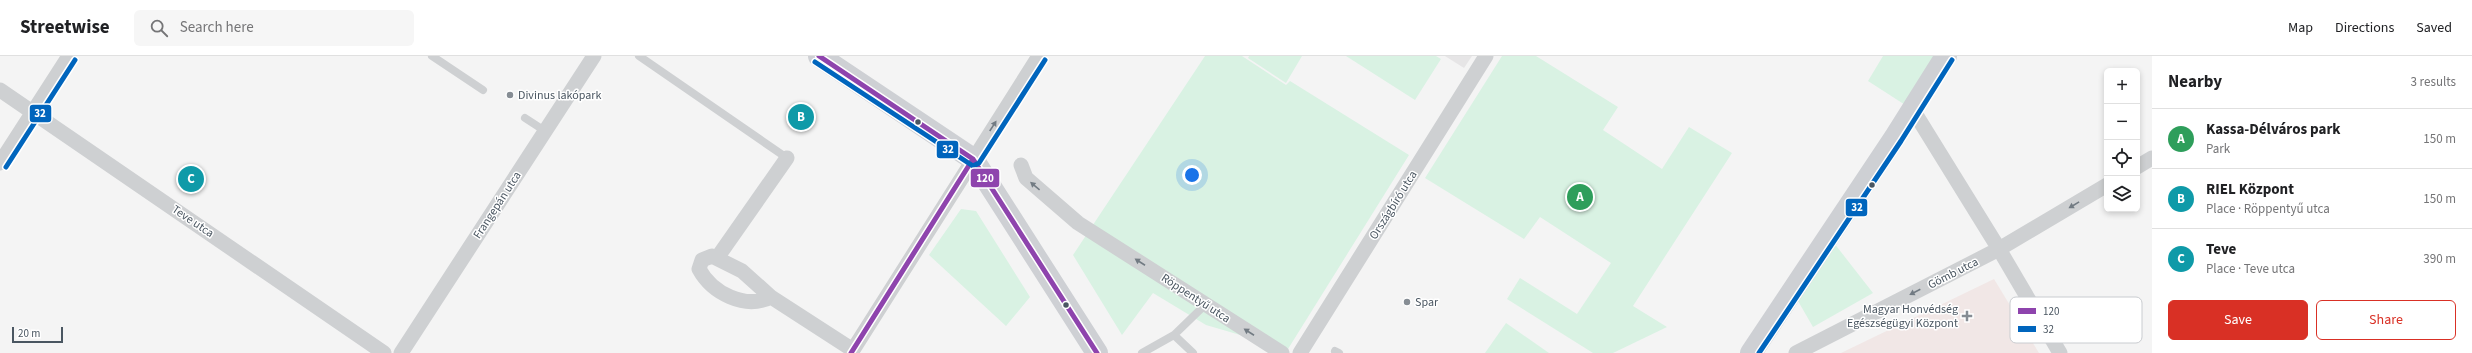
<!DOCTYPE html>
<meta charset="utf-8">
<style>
:root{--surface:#fff;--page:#f6f6f6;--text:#202124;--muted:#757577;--line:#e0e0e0;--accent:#d93025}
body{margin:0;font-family:"Source Sans 3",sans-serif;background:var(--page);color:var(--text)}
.controls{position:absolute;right:12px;top:12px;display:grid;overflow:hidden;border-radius:6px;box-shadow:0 2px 6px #0003}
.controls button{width:36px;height:36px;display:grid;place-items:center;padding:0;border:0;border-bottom:1px solid var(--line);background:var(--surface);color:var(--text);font:20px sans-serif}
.scale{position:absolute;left:12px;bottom:10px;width:51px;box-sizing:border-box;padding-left:4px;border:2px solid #4a5661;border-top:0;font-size:11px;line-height:14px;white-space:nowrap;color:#4a5661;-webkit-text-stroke:3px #fff;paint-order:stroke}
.you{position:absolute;left:1192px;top:119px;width:14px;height:14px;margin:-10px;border:3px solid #fff;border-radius:50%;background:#1a73e8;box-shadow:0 0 0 6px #1a73e833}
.badge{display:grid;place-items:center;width:26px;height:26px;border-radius:50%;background:var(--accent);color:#fff;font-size:13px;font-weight:700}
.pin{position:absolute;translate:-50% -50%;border:2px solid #fff;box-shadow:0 1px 4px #0006}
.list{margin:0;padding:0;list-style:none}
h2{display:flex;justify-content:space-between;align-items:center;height:52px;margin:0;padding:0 16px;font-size:17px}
h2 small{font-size:13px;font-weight:400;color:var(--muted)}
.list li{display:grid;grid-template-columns:26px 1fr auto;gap:12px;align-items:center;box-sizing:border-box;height:60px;padding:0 16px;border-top:1px solid var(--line)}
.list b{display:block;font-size:15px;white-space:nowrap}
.list p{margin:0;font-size:13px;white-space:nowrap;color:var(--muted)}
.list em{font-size:13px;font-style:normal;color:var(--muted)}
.actions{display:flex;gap:8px;padding:12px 16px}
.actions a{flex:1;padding:9px 0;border:1px solid var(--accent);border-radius:6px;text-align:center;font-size:14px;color:var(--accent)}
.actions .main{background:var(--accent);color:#fff}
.icon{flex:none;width:22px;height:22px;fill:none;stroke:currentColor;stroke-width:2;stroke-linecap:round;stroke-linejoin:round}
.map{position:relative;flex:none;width:2152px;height:297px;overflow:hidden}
header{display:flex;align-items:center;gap:24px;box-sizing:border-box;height:56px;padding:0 20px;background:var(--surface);border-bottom:1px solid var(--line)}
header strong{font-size:19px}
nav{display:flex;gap:22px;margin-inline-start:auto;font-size:14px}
.search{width:280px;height:36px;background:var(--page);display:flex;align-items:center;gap:10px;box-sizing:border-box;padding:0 14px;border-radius:6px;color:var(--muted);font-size:15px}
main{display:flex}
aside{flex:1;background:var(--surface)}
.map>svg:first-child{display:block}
.education{fill:#e6e5e6}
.medical{fill:#f1e7e6}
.green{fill:#d9f2e3}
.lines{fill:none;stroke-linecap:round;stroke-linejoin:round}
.lane{stroke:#ced0d2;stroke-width:8}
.street{stroke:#ced0d2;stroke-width:15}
.secondary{stroke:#ced0d4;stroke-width:22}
.bus-1-casing{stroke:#fff;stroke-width:8}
.bus-2-casing{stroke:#fff;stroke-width:8}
.bus-1{stroke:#8e44ad;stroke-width:5}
.bus-2{stroke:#0065bd;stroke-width:5}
.oneway{fill:#727b83}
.poi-dot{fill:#868d94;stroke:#fff;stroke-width:1.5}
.bus-dot{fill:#4a5661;stroke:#fff;stroke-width:1.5}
.labels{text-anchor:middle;stroke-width:3;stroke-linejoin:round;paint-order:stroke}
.poi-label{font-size:12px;fill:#4a5661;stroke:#fff;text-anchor:start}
.street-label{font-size:12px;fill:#4a5661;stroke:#fff}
.key{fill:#fff;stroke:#c9ccd0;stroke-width:1}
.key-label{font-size:11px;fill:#4a5661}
.line-badge{stroke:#fff;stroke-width:1.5}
.badge-label{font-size:11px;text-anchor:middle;font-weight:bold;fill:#fff}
</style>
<header>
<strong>Streetwise</strong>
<div class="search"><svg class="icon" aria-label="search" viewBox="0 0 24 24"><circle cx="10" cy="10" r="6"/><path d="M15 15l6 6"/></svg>Search here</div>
<nav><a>Map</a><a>Directions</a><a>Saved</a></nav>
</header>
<main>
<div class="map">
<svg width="2152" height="297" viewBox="0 0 2152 297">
<rect width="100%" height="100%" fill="#f4f4f4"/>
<path class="education" d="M1445,0H1472L1464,12Z"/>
<path class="medical" d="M1994,223L2039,297H1841Z"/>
<path class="green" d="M1205,0H1242L1286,29L1290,25L1409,99L1288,293L1206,269L1153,237L1122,279L1073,199Z
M1249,0H1302L1286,27L1248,2Z
M1346,0H1436L1441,3L1415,44Z
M1502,0H1536L1618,51L1603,74L1662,113L1689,71L1732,97L1633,250L1667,271L1613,297H1593L1507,243L1520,222L1577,258L1611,207L1540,161L1524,183L1425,122Z
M1883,0H1946L1913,54L1868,25Z
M961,153L976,155L1030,241L1006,270L929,199Z
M1834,187L1873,237L1813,271L1798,245Z
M1506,267L1549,297H1485Z"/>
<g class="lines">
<path class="lane" d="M432,0L483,34
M639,0L787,102
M525,62L545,75
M1174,279L1193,297
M1335,295L1339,297
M1142,297L1174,279L1206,248"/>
<path class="street" d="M0,34L384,297
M1913,54L1999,193L2060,297
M0,107L69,0
M1021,109L1026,122L1078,167L1282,297
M2137,111L2152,102
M717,202L787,102
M771,241C745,254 712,237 699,213L702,204L712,200L742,215L771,241L853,294
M401,297L594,0
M851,297L1039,0
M1300,297L1486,0
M1796,297L1999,193L2107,129"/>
<path class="secondary" d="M819,0L973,103L1097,297
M1751,297L1895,81L1946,0"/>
<defs>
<path id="bus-1" d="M819,0L973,103L1097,297
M851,297L973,103"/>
<path id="bus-2" d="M815,6L973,110L979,107L1045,4
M6,111L75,4
M1759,297L1901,85L1952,4"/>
</defs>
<use href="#bus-1" class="bus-1-casing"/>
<use href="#bus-2" class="bus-2-casing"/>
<use href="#bus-1" class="bus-1"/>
<use href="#bus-2" class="bus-2"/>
</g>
<defs><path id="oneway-solid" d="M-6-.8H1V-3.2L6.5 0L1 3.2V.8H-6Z"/></defs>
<g class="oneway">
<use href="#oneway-solid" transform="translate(993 70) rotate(-57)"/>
<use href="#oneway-solid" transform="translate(1035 130) rotate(-140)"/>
<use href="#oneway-solid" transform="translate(2074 149) rotate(149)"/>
<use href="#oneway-solid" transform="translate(1140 206) rotate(-147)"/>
<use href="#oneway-solid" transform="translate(1915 236) rotate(153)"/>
<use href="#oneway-solid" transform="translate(1249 276) rotate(-147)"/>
</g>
<g class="poi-dot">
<circle cx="510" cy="39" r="4"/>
<circle cx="1407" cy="246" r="4"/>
<path d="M1965 254h4v4h4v4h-4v4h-4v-4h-4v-4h4z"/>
</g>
<g class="bus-dot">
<circle cx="918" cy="66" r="3.5"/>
<circle cx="1872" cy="129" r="3.5"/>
<circle cx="1066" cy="249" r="3.5"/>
</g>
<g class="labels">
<g class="poi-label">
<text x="518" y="43">Divinus lakópark</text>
<text x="1415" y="250">Spar</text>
<text x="1958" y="257" text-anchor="end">Magyar Honvédség<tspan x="1958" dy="14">Egészségügyi Központ</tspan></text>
</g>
<g class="street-label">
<text transform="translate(497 149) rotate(-57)" y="4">Frangepán utca</text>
<text transform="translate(1393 149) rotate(-58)" y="4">Országbíró utca</text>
<text transform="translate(193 165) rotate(34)" y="4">Teve utca</text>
<text transform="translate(1953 217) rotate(-27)" y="4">Gömb utca</text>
<text transform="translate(1196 242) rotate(33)" y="4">Röppentyű utca</text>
</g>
</g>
<rect x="2010" y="241" width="132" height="46" rx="6" class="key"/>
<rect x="2018" y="252" width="18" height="6" fill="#8e44ad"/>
<rect x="2018" y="270" width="18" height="6" fill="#0065bd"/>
<g class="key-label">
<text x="2043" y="259">120</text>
<text x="2043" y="277">32</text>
</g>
<g class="line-badge">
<rect x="29" y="48" width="23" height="19" rx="4" fill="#0065bd"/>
<rect x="936" y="84" width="23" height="19" rx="4" fill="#0065bd"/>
<rect x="970" y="112" width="30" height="20" rx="4" fill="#8e44ad"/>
<rect x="1845" y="142" width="23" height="19" rx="4" fill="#0065bd"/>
</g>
<g class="badge-label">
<text x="40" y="61">32</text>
<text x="948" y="97">32</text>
<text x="985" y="126">120</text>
<text x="1857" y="155">32</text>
</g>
</svg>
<div class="controls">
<button>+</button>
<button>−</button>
<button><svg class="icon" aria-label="locate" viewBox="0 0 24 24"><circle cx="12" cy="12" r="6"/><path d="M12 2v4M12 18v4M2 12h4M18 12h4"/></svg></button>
<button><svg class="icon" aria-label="layers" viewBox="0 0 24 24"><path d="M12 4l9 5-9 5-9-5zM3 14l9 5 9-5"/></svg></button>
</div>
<div class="scale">20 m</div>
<div class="you"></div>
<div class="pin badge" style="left:1580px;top:141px;background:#2e9e5b">A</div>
<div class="pin badge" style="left:801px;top:61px;background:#0f9aa8">B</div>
<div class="pin badge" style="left:191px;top:123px;background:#0f9aa8">C</div>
</div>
<aside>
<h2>Nearby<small>3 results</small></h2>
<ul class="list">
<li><span class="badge" style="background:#2e9e5b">A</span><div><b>Kassa-Délváros park</b><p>Park</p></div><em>150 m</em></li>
<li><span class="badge" style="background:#0f9aa8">B</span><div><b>RIEL Központ</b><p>Place · Röppentyű utca</p></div><em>150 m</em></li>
<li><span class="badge" style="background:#0f9aa8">C</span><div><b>Teve</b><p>Place · Teve utca</p></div><em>390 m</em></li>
</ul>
<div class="actions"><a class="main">Save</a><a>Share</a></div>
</aside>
</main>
